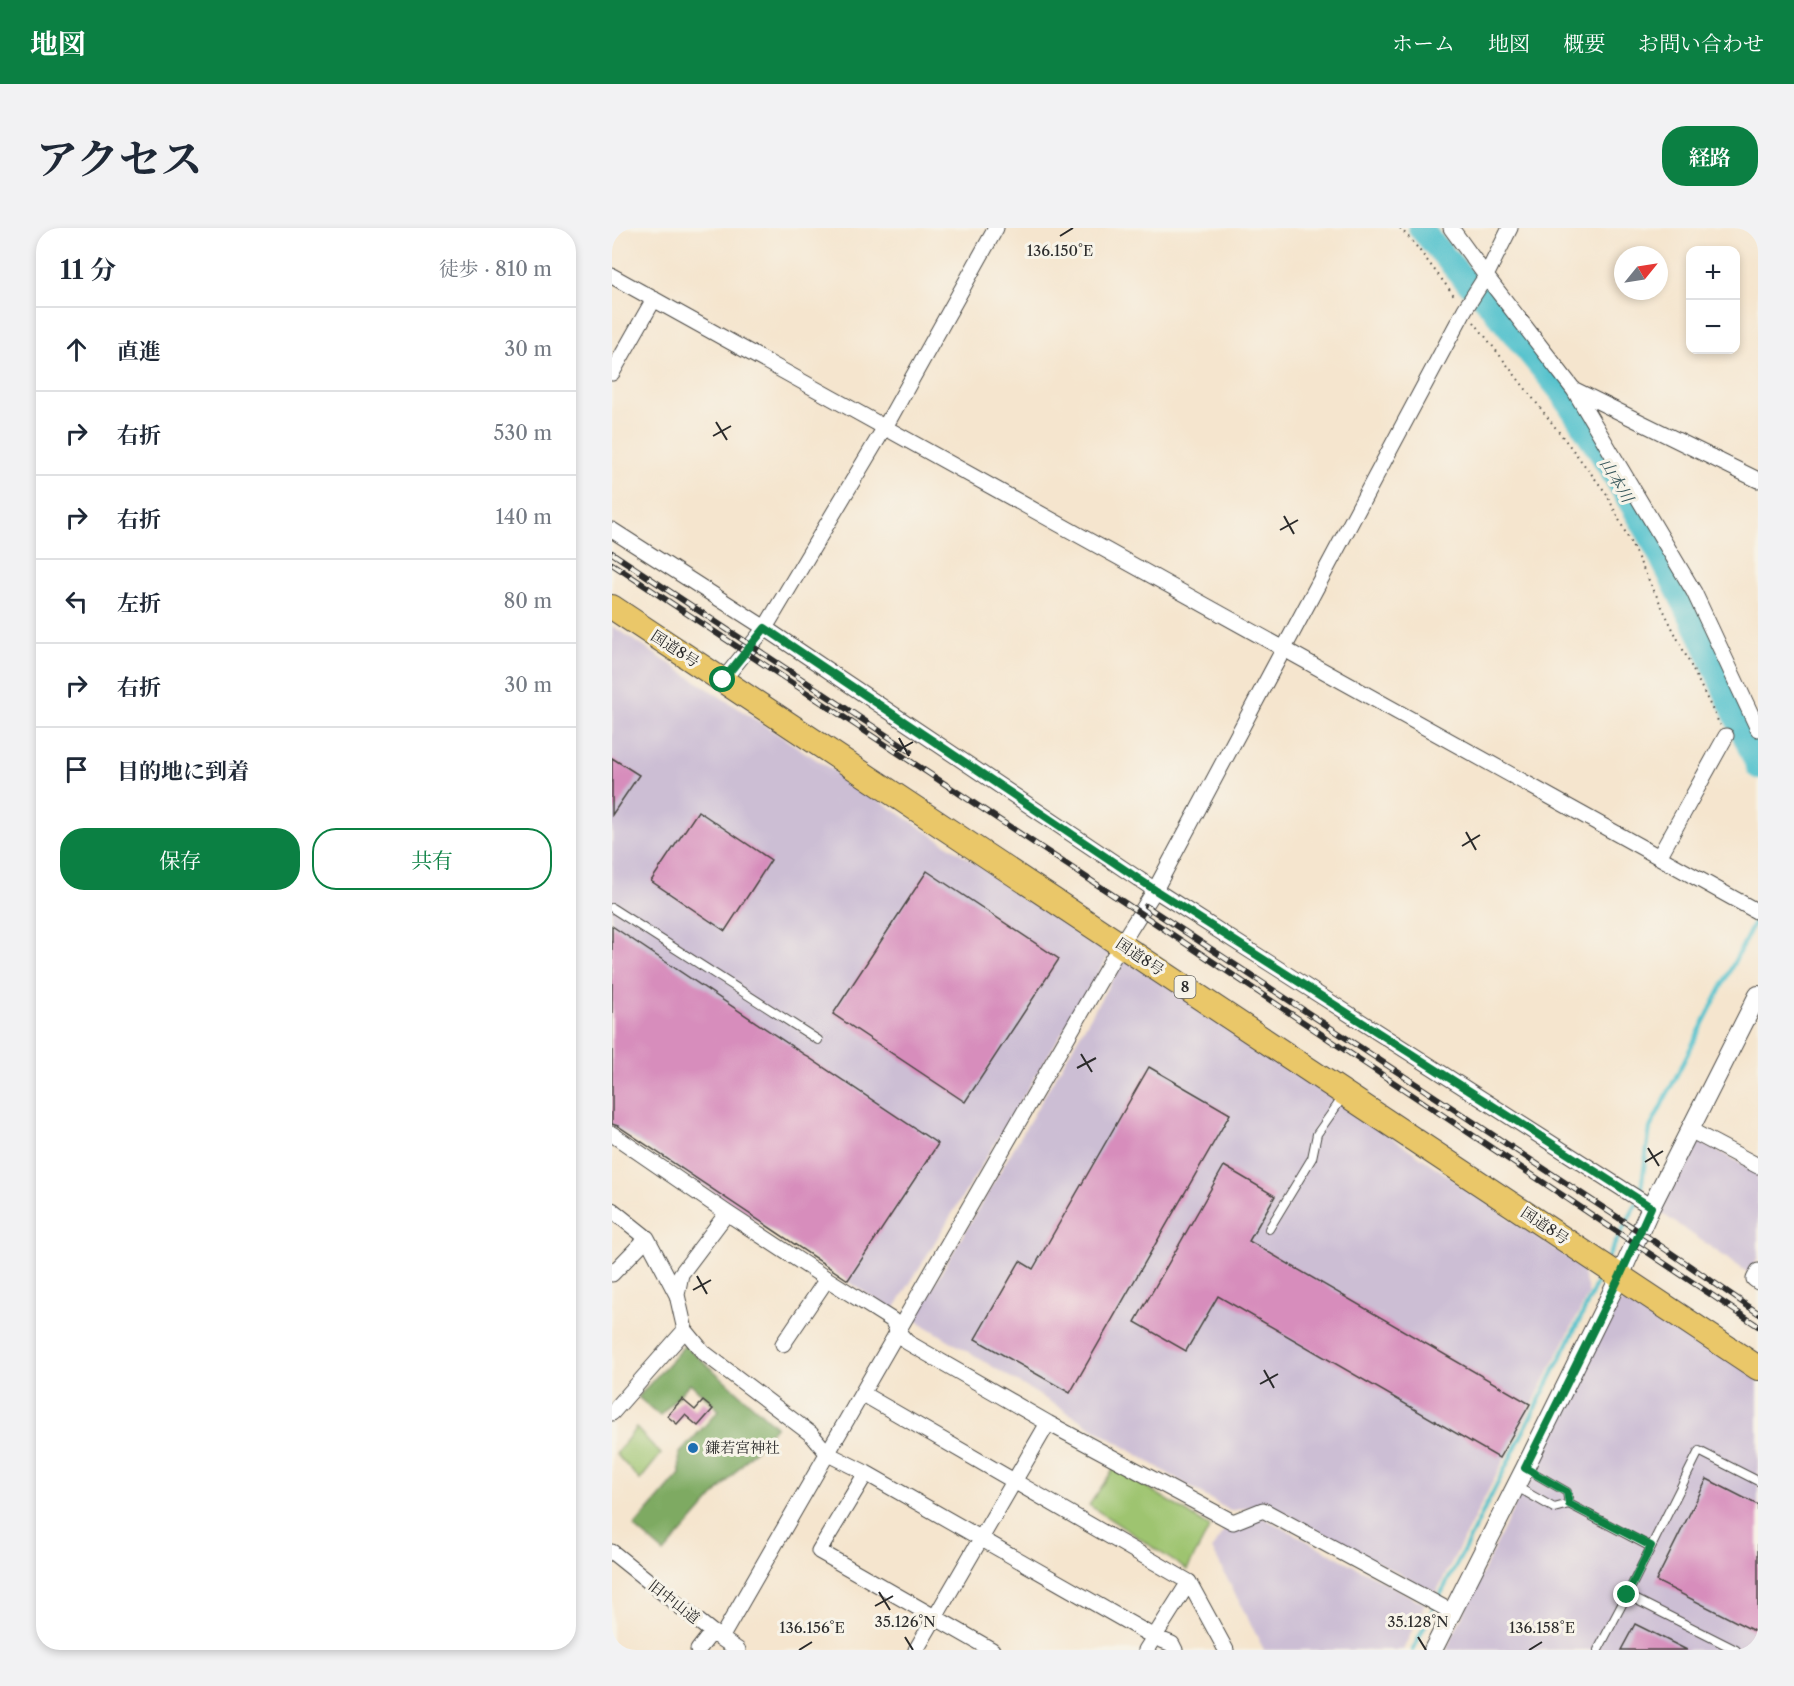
<!DOCTYPE html>
<html lang="ja">
<meta charset="utf-8">
<style>
:root{--surface:#fff;--page:#f2f2f3;--text:#1f2937;--muted:#747a83;--line:#e0e1e3;--accent:#0b8043}
body{margin:0;font-family:"Libre Caslon Text","Noto Serif JP",serif;background:var(--page);color:var(--text)}
.controls{position:absolute;right:18px;top:18px;display:grid;overflow:hidden;border-radius:12px;box-shadow:0 3px 9px #0003}
.controls button{width:54px;height:54px;display:grid;place-items:center;padding:0;border:0;border-bottom:2px solid var(--line);background:var(--surface);color:var(--text);font:30px sans-serif}
.compass{position:absolute;left:1002px;top:18px;width:54px;height:54px;border-radius:50%;background:var(--surface);box-shadow:0 3px 9px #0003;rotate:60deg}
.stop{position:absolute;width:18px;height:18px;margin:-14px;border:4px solid #0b8043;border-radius:50%;background:#fff}
.stop.end{background:#0b8043;border-color:#fff;box-shadow:0 2px 6px #0008}
.list{margin:0;padding:0;list-style:none}
h2{display:flex;justify-content:space-between;align-items:center;height:78px;margin:0;padding:0 24px;font-size:26px}
h2 small{font-size:20px;font-weight:400;color:var(--muted)}
.list li{display:grid;grid-template-columns:39px 1fr auto;gap:18px;align-items:center;box-sizing:border-box;height:84px;padding:0 24px;border-top:2px solid var(--line)}
.list b{display:block;font-size:22px;white-space:nowrap}
.list em{font-size:20px;font-style:normal;color:var(--muted)}
.actions{display:flex;gap:12px;padding:18px 24px}
.actions a{flex:1;padding:14px 0;border:2px solid var(--accent);border-radius:24px;text-align:center;font-size:21px;color:var(--accent)}
.actions .main{background:var(--accent);color:#fff}
.icon{flex:none;width:33px;height:33px;fill:none;stroke:currentColor;stroke-width:2;stroke-linecap:round;stroke-linejoin:round}
.map{position:relative;flex:none;width:1146px;height:1422px;overflow:hidden;border-radius:24px}
header{display:flex;align-items:center;gap:36px;box-sizing:border-box;height:84px;padding:0 30px;background:var(--accent);color:#fff}
header strong{font-size:28px}
nav{display:flex;gap:33px;margin-inline-start:auto;font-size:21px}
.intro{display:flex;align-items:center;justify-content:space-between;box-sizing:border-box;height:144px;padding:0 36px}
h1{margin:0;font-size:42px}
.button{padding:15px 27px;border-radius:24px;background:var(--accent);color:#fff;font-size:21px;font-weight:700}
main{display:flex;gap:36px;padding:0 36px}
aside{flex:1;background:var(--surface);border-radius:24px;box-shadow:0 3px 9px #0003}
.map>svg:first-child{display:block}
.industrial{fill:#ccbed4}
.green{fill:#9ec46f;stroke:#64784d;stroke-width:1.5}
.forest{fill:#7eaa62;stroke:#546a46;stroke-width:1.5}
.lines{fill:none;stroke-linecap:round;stroke-linejoin:round}
.stream{stroke:#55c2cd;stroke-width:4}
.river{stroke:#55c2cd;stroke-width:24}
.building{fill:#d78dbc}
.service-casing{stroke:#494743;stroke-width:10}
.minor-casing{stroke:#494743;stroke-width:17}
.tertiary-casing{stroke:#494743;stroke-width:20}
.trunk-casing{stroke:#494743;stroke-width:26}
.path{stroke:#494743;stroke-width:2;stroke-dasharray:1.5 4.5;stroke-linecap:butt}
.service{stroke:#fff;stroke-width:8}
.minor{stroke:#fff;stroke-width:15}
.tertiary{stroke:#fff;stroke-width:18}
.trunk{stroke:#eac769;stroke-width:24}
.rail-casing{stroke:#2b2b2b;stroke-width:6}
.rail{stroke:#f7f3e8;stroke-width:4;stroke-dasharray:11;stroke-linecap:butt}
.route{stroke:#0b8043;stroke-width:8}
.ticks{fill:none;stroke:#2b2b2b;stroke-width:2}
.poi-dot{fill:#1f6fb2;stroke:#f7f3e8;stroke-width:2}
.labels{text-anchor:middle;stroke-width:6;stroke-linejoin:round;paint-order:stroke}
.shield{fill:#f7f3e8;stroke:#686764;stroke-width:1.5}
.shield-label{font-size:14px;font-weight:bold;fill:#2b2b2b}
.street-label{font-size:15px;fill:#2b2b2b;stroke:#f7f3e8}
.poi-label{font-size:15px;fill:#2b2b2b;stroke:#f7f3e8;text-anchor:start}
.water-label{font-size:16px;font-style:italic;fill:#38585c;stroke:#f7f3e8}
.ticks-label{font-size:15px;text-anchor:middle;fill:#2b2b2b;stroke:#f7f3e8;stroke-width:6;stroke-linejoin:round;paint-order:stroke}
</style>
<header>
<strong>地図</strong>
<nav><a>ホーム</a><a>地図</a><a>概要</a><a>お問い合わせ</a></nav>
</header>
<div class="intro"><h1>アクセス</h1><a class="button">経路</a></div>
<main>
<aside>
<h2>11 分<small>徒歩 · 810 m</small></h2>
<ul class="list">
<li><svg class="icon" aria-label="ahead" viewBox="0 0 24 24"><path d="M12 20V5M6 11l6-6 6 6"/></svg><div><b>直進</b></div><em>30 m</em></li>
<li><svg class="icon" aria-label="right" viewBox="0 0 24 24"><path d="M7 20v-9h11M14 6l5 5-5 5"/></svg><div><b>右折</b></div><em>530 m</em></li>
<li><svg class="icon" aria-label="right" viewBox="0 0 24 24"><path d="M7 20v-9h11M14 6l5 5-5 5"/></svg><div><b>右折</b></div><em>140 m</em></li>
<li><svg class="icon" aria-label="left" viewBox="0 0 24 24"><path d="M17 20v-9H6M10 6l-5 5 5 5"/></svg><div><b>左折</b></div><em>80 m</em></li>
<li><svg class="icon" aria-label="right" viewBox="0 0 24 24"><path d="M7 20v-9h11M14 6l5 5-5 5"/></svg><div><b>右折</b></div><em>30 m</em></li>
<li><svg class="icon" aria-label="arrive" viewBox="0 0 24 24"><path d="M6 21V4h12l-3 4 3 4H6"/></svg><div><b>目的地に到着</b></div></li>
</ul>
<div class="actions"><a class="main">保存</a><a>共有</a></div>
</aside>
<div class="map">
<svg width="1146" height="1422" viewBox="0 0 1146 1422">
<rect width="100%" height="100%" fill="#f7f3e8"/>
<filter id="ink" filterUnits="userSpaceOnUse"><feTurbulence type="fractalNoise" baseFrequency=".0167" numOctaves="2"/><feDisplacementMap in="SourceGraphic" scale="12" xChannelSelector="R" yChannelSelector="G"/><feConvolveMatrix kernelMatrix="1 2 1 2 8 2 1 2 1" color-interpolation-filters="sRGB"/></filter>
<filter id="wash" filterUnits="userSpaceOnUse"><feTurbulence type="fractalNoise" baseFrequency=".008" numOctaves="4" result="noise"/><feDisplacementMap in="SourceGraphic" scale="24" xChannelSelector="R" yChannelSelector="G"/><feGaussianBlur stdDeviation="1.35" result="paint"/><feColorMatrix in="noise" values="0 0 0 0 0 0 0 0 0 0 0 0 0 0 0 0 0 1.4 0 .05"/><feComposite in="paint" operator="in"/></filter>
<g filter="url(#wash)">
<rect width="100%" height="100%" fill="#f5e5ce"/>
<path class="industrial" d="M0,398L499,724L281,1083L0,897Z
M514,728L969,1039L977,1065L824,1365L655,1276L618,1283L302,1091Z
M1081,910L1146,944V1029L1138,1046L1045,982Z
M1027,1067L1146,1149V1422H834L997,1080Z
M650,1289L813,1376L791,1422H652L600,1321L613,1301Z"/>
<path class="green" d="M24,1200L49,1226L28,1252L4,1226Z
M503,1239L598,1299L575,1342L477,1277Z"/>
<path class="forest" d="M73,1117L164,1198L52,1325L22,1299L68,1246L67,1226L107,1182L78,1155L48,1188L26,1169Z"/>
<g class="lines">
<path class="stream" d="M1028,968L1038,900L1146,687
M996,1029L1025,975
M825,1373L849,1328L973,1081L988,1047
M801,1422L822,1379"/>
<path class="river" d="M808,0L855,54L868,65L949,164L990,227L1037,306L1088,407L1146,539"/>
</g>
<g id="blocks">
<path class="building" d="M0,530L27,547L0,587Z
M86,583L159,632L113,703L39,653Z
M315,643L447,731L353,874L221,786Z
M0,698L326,916L236,1052L6,898L0,896Z
M537,839L618,886L458,1165L363,1111L408,1033L421,1041Z
M612,938L663,968L637,1013L918,1176L887,1230L606,1068L574,1123L523,1094Z
M70,1171L83,1182L91,1173L101,1181L86,1198L73,1187L65,1196L55,1188Z
M1095,1251L1146,1277V1405L1044,1353Z
M1023,1396L1075,1422H1009Z"/>
</g>
</g>
<g filter="url(#ink)">
<use href="#blocks" fill-opacity="0" stroke="#494743" stroke-width="1.5"/>
<g class="lines">
<defs>
<path id="service" d="M0,680L206,812
M657,1001L700,930L705,906L731,869
M913,1240L955,1264L957,1276
M905,1259L942,1280L957,1276L1039,1319
M986,1422L1015,1367
M1124,1422L1015,1367L1087,1223L1146,1253"/>
<path id="minor" d="M839,0L874,48L962,162L1082,364L1146,501
M0,48L1146,684
M0,145L42,71
M963,162L1146,252
M0,302L153,400L543,662L1039,979
M111,452L153,400L273,199L384,0
M1047,629L1114,508
M1078,902L1146,938
M0,906L115,985L215,1051L280,1092L286,1104L295,1114L436,1195L621,1294L651,1282L840,1384
M0,982L35,1010L65,1067L73,1102L91,1124L199,1206L216,1226L254,1245L542,1409L560,1416L563,1422
M1146,1043L1142,1051L1146,1054
M0,1046L35,1010
M65,1067L69,1046L115,985
M171,1116L215,1051
M251,1166L577,1354
M0,1185L73,1102
M254,1245L207,1323L380,1422
M0,1324L100,1404L126,1422
M109,1410L509,716L543,662L853,81L874,48L898,0
M86,1422L100,1404
M304,1422L436,1195
M534,1422L577,1354L614,1422"/>
<path id="tertiary" d="M821,1422L913,1240L1008,1048L1039,979L1146,767"/>
<path id="trunk" d="M0,379L1146,1140"/>
</defs>
<use href="#service" class="service-casing"/>
<use href="#minor" class="minor-casing"/>
<use href="#tertiary" class="tertiary-casing"/>
<use href="#trunk" class="trunk-casing"/>
<path class="path" d="M788,0L801,14L844,70
M862,94L994,265L1108,497"/>
<use href="#service" class="service"/>
<use href="#minor" class="minor"/>
<use href="#tertiary" class="tertiary"/>
<use href="#trunk" class="trunk"/>
<defs>
<path id="rail" d="M0,325L298,523
M0,336L513,675L1146,1098
M534,678L1040,1012L1146,1085"/>
</defs>
<use href="#rail" class="rail-casing"/>
<use href="#rail" class="rail"/>
</g>
</g>
<g class="lines" filter="url(#ink)">
<path class="route" d="M111,452L153,400L543,662L1039,979L1008,1048L913,1240L955,1264L957,1276L1039,1318L1015,1367"/>
</g>
<path class="ticks" d="M448,8L461,0M104,194L115,212M101,208L119,198M672,288L682,306M668,302L686,292M287,510L297,528M283,524L301,514M854,604L864,622M850,618L868,607M469,826L480,844M465,840L484,830M1036,920L1047,938M1033,934L1051,923M85,1048L95,1066M81,1062L99,1052M652,1142L662,1160M648,1156L666,1146M267,1364L278,1382M263,1378L281,1368M293,1409L301,1422M806,1409L814,1422M187,1422L200,1414M917,1422L930,1414"/>
<circle class="poi-dot" cx="81" cy="1220" r="6"/>
<g class="labels">
<rect class="shield" x="562.5" y="748" width="21" height="22" rx="4.5"/>
<g class="shield-label">
<text x="573" y="764">8</text>
</g>
<g class="street-label">
<text transform="translate(63 421) rotate(33)" y="5">国道8号</text>
<text transform="translate(528 729) rotate(34)" y="5">国道8号</text>
<text transform="translate(933 998) rotate(34)" y="5">国道8号</text>
<text transform="translate(62 1374) rotate(38)" y="5">旧中山道</text>
</g>
<g class="poi-label">
<text x="93" y="1225">鎌若宮神社</text>
</g>
<g class="water-label">
<text transform="translate(1005 252) rotate(59)" y="6">山本川</text>
</g>
</g>
<g class="ticks-label">
<text x="448" y="28">136.150°E</text>
<text x="293" y="1399">35.126°N</text>
<text x="806" y="1399">35.128°N</text>
<text x="200" y="1405">136.156°E</text>
<text x="930" y="1405">136.158°E</text>
</g>
</svg>
<div class="controls">
<button>+</button>
<button>−</button>
</div>
<svg class="compass" viewBox="-18 -18 36 36"><path d="M0-13l5 13h-10z" fill="#e53935"/><path d="M0 13l5-13h-10z" fill="#747a83"/></svg>
<div class="stop" style="left:111px;top:452px"></div>
<div class="stop end" style="left:1015px;top:1367px"></div>
</div>
</main>
